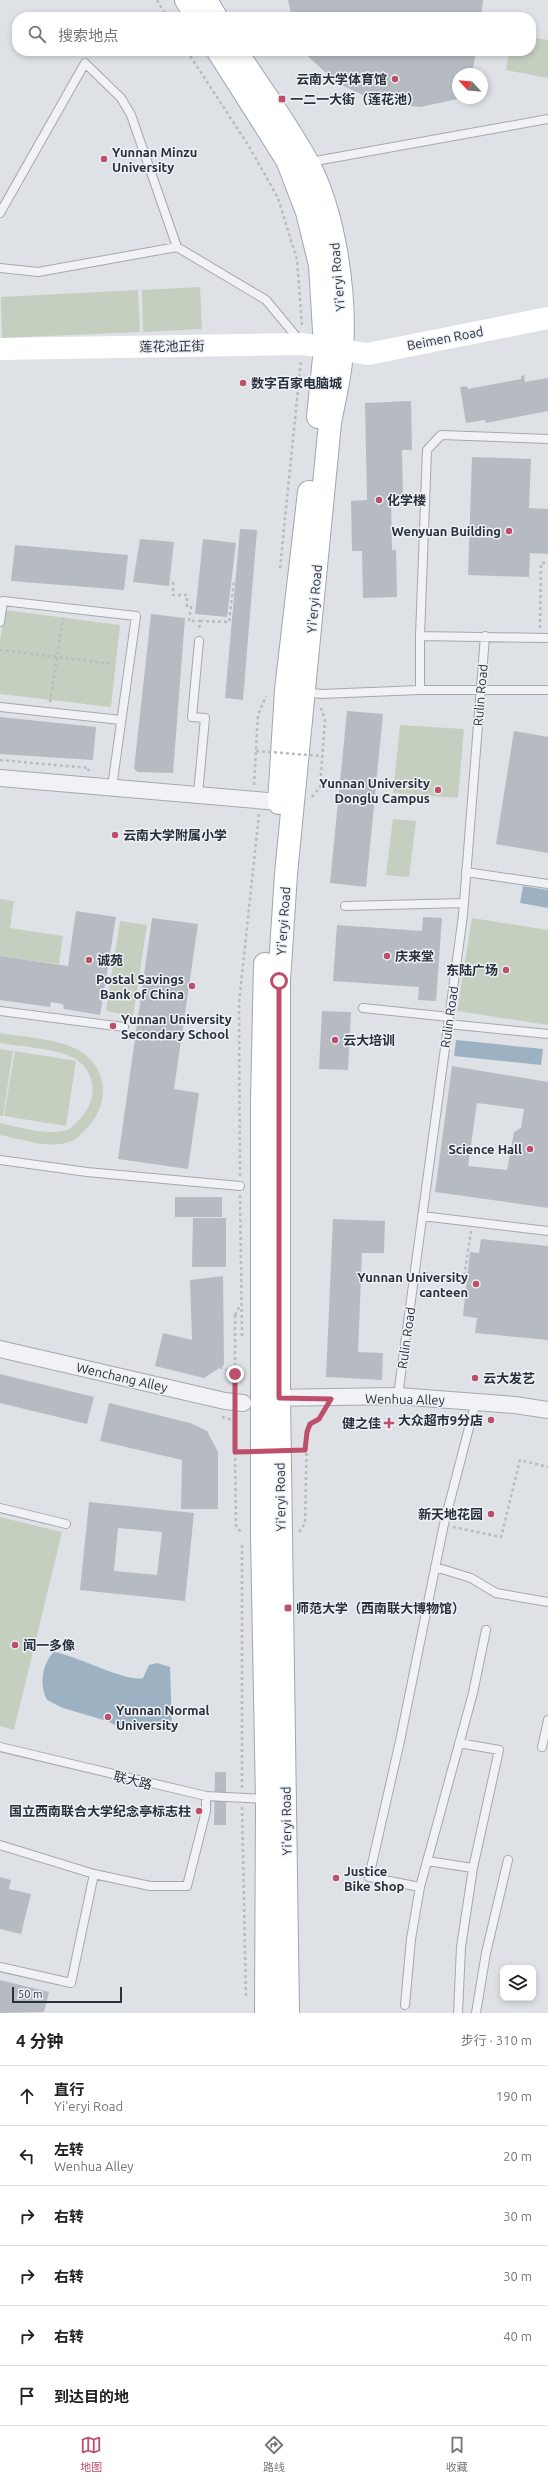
<!DOCTYPE html>
<html lang="zh">
<meta charset="utf-8">
<style>
:root{--surface:#fff;--page:#f6f6f6;--text:#222;--muted:#767676;--line:#e0e0e0;--accent:#be4f6a}
body{margin:0;font-family:Ubuntu,"Noto Sans SC",sans-serif;background:var(--page);color:var(--text)}
.controls{position:absolute;right:12px;bottom:12px;display:grid;overflow:hidden;border-radius:8px;box-shadow:0 2px 6px #0003}
.controls button{width:36px;height:36px;display:grid;place-items:center;padding:0;border:0;border-bottom:1px solid var(--line);background:var(--surface);color:var(--text);font:20px sans-serif}
.compass{position:absolute;left:452px;top:68px;width:36px;height:36px;border-radius:50%;background:var(--surface);box-shadow:0 2px 6px #0003;rotate:296deg}
.scale{position:absolute;left:12px;bottom:10px;width:110px;box-sizing:border-box;padding-left:4px;border:2px solid #29313b;border-top:0;font-size:11px;line-height:14px;white-space:nowrap;color:#29313b;-webkit-text-stroke:3px #edf0f4;paint-order:stroke}
.stop{position:absolute;width:12px;height:12px;margin:-9px;border:3px solid #be4f6a;border-radius:50%;background:#fff}
.stop.end{background:#be4f6a;border-color:#fff;box-shadow:0 1px 4px #0008}
.list{margin:0;padding:0;list-style:none}
h2{display:flex;justify-content:space-between;align-items:center;height:52px;margin:0;padding:0 16px;font-size:17px}
h2 small{font-size:13px;font-weight:400;color:var(--muted)}
.list li{display:grid;grid-template-columns:26px 1fr auto;gap:12px;align-items:center;box-sizing:border-box;height:60px;padding:0 16px;border-top:1px solid var(--line)}
.list b{display:block;font-size:15px;white-space:nowrap}
.list p{margin:0;font-size:13px;white-space:nowrap;color:var(--muted)}
.list em{font-size:13px;font-style:normal;color:var(--muted)}
.icon{flex:none;width:22px;height:22px;fill:none;stroke:currentColor;stroke-width:2;stroke-linecap:round;stroke-linejoin:round}
.map{position:relative;flex:none;width:548px;height:2013px;overflow:hidden}
.search{position:absolute;background:var(--surface);box-shadow:0 2px 6px #0003;left:12px;right:12px;top:12px;height:44px;display:flex;align-items:center;gap:10px;box-sizing:border-box;padding:0 14px;border-radius:16px;color:var(--muted);font-size:15px}
.sheet{height:412px;background:var(--surface)}
nav{display:flex;justify-content:space-around;align-items:center;box-sizing:border-box;height:56px;border-top:1px solid var(--line);background:var(--surface);font-size:11px;color:var(--muted)}
nav a{display:grid;justify-items:center;gap:2px}
nav .on{color:var(--accent)}
.map>svg:first-child{display:block}
.green{fill:#c5cfc0}
.water{fill:#9cb2c2}
.building{fill:#b6bbc2;fill-rule:evenodd}
.lines{fill:none;stroke-linecap:round;stroke-linejoin:round}
.lane-casing{stroke:#a4a9af;stroke-width:10}
.street-casing{stroke:#a4a9af;stroke-width:18}
.primary-casing{stroke:#9ea7b0;stroke-width:24}
.path{stroke:#b8bcc1;stroke-width:2.5;stroke-dasharray:3 3;stroke-linecap:butt}
.lane{stroke:#f0f2f5;stroke-width:8}
.street{stroke:#f0f2f5;stroke-width:16}
.secondary{stroke:#fff;stroke-width:22}
.primary{stroke:#fff;stroke-width:22}
.path-bridge{stroke:#b8bcc1;stroke-width:2.5;stroke-dasharray:3 3;stroke-linecap:butt}
.route{stroke:#be4f6a;stroke-width:5}
.poi-dot{fill:#be4f6a;stroke:#edf0f4;stroke-width:1.5}
.labels{text-anchor:middle;stroke-width:3;stroke-linejoin:round;paint-order:stroke}
.poi-label{font-size:13px;font-weight:bold;fill:#29313b;stroke:#edf0f4;text-anchor:start}
.street-label{font-size:13px;fill:#29313b;stroke:#edf0f4}
</style>
<div class="map">
<svg width="548" height="2013" viewBox="0 0 548 2013">
<rect width="100%" height="100%" fill="#dee2e6"/>
<path class="green" d="M531,37L548,40V78L506,70L509,51H531Z
M200,287L202,329L143,332L142,290Z
M138,290L140,332L2,338L1,297Z
M5,610L120,625L111,707L0,694V641Z
M400,725L464,729L458,798L393,793Z
M393,819L416,821L409,877L386,875Z
M0,899L14,901L10,928L63,936L59,964L0,956Z
M472,918L548,930V1025L457,1011Z
M120,921L147,925L133,1016L106,1011Z
M0,1033C24,1037 63,1039 83,1053C111,1073 108,1109 84,1131C80,1135 76,1140 72,1141C51,1150 21,1139 0,1135V1123C20,1127 46,1136 67,1130C71,1129 75,1124 78,1121C96,1104 99,1076 77,1060C60,1048 21,1047 0,1043Z
M0,1049L13,1051L3,1116H0Z
M15,1051L76,1061L66,1126L4,1116Z
M0,1517L62,1532L14,1730L0,1726Z"/>
<path class="water" d="M523,886L548,890V908L520,903Z
M456,1040L543,1049L541,1065L454,1056Z
M54,1652C75,1655 128,1683 143,1678L149,1665L157,1663L170,1667L172,1729L132,1731L123,1729L107,1721L63,1708L47,1700C39,1686 42,1663 54,1652Z"/>
<path class="building" d="M288,0H483L481,17H292Z
M302,51H476L472,74H458V99L420,107L380,103L337,83Z
M524,375L525,382L548,378V411L486,423L485,420L466,423L460,387L467,386L468,389L521,379V376Z
M411,401L412,450H402L403,498L391,499L392,550H396L397,597L363,598L362,551H352L351,501L367,500L365,403Z
M472,457L531,459L529,508L548,509V554L530,553L529,577L468,575Z
M240,529L257,530L243,700L225,698Z
M140,539L174,542L169,586L133,582Z
M203,539L236,543L227,617L195,614Z
M15,545L128,555L124,590L11,581Z
M151,614L185,618L173,773L138,772L134,769Z
M347,711L383,714L366,887L330,883Z
M0,717L96,727L93,760L0,754Z
M514,731L548,737V853L496,844Z
M76,911L116,917L100,1015L64,1009L63,1004L51,1002L50,1007L0,1000V956L68,966Z
M423,917L442,918L436,1001L418,1000L419,987L333,981L337,925L422,931Z
M152,918L198,924L174,1089L199,1093L188,1169L118,1159Z
M322,1011L351,1012L348,1070L319,1069Z
M452,1066L548,1082V1208L435,1192ZM477,1103L524,1109L521,1128L514,1132L507,1170L468,1166Z
M175,1197H222V1217H175Z
M193,1218H226V1267H192Z
M333,1219L385,1221L384,1253H362L358,1352L383,1353L382,1380L326,1377Z
M481,1239L548,1246V1340L475,1333L477,1318L463,1316L470,1252L479,1253Z
M223,1276L224,1365L204,1378L155,1366L163,1333L192,1340L190,1280Z
M0,1374L94,1397L87,1424L0,1403Z
M109,1403L190,1423L207,1431L218,1452V1509H181L182,1460L100,1441Z
M89,1502L194,1513L185,1601L80,1590ZM118,1528L162,1532L157,1575L114,1571Z
M215,1772H226V1825H214Z
M0,1877L11,1880L9,1889L31,1894L21,1934L0,1929Z
M0,1980L49,1992L44,2012L0,2013Z"/>
<g class="lines">
<defs>
<path id="lane" d="M310,162L548,119
M0,213L85,63L121,98L131,115L177,247L38,272L0,268
M177,247L266,300L300,341
M0,622L3,601L136,616L112,787
M420,636L427,450L441,435L548,439
M420,690V636L548,638
M305,692L321,694L420,690H548
M0,707L121,720
M198,794L205,718L192,717L199,641
M466,872L548,884
M345,906L464,903
M363,1008L449,1017
M0,1011L124,1027
M448,1024L548,1034
M0,1160L87,1172L240,1186
M422,1216L548,1231
M398,1396L463,915L485,636
M0,1508L66,1524
M435,1567L471,1578L496,1593L548,1602
M0,1747L206,1796L266,1799
M542,1747L548,1720
M0,1845L94,1874
M427,1861L473,1868
M420,1887L369,1877L400,1741L444,1524L476,1401
M0,1967L71,1983L94,1874L150,1886H187L206,1811V1796
M405,2005L411,1939L420,1887L473,1693L486,1630
M458,2013L461,1947L473,1868L499,1750L459,1743
M476,2013L486,1953L508,1860"/>
<path id="street" d="M0,778L279,802
M0,1349L225,1401L243,1403
M268,1398L398,1396L515,1405L548,1410"/>
<path id="primary" d="M186,0L197,17
M206,0L216,17
M218,51L287,160L307,212L320,265L325,348L318,417
M236,51C260,88 287,124 308,163C335,214 346,294 342,351C341,375 334,400 330,423L286,874L279,981V1398L288,2013
M279,803L286,690L309,492
M265,964L262,1101V1536L267,1800L266,2013"/>
</defs>
<use href="#lane" class="lane-casing"/>
<use href="#street" class="street-casing"/>
<use href="#primary" class="primary-casing"/>
<path class="path" d="M157,0L167,17
M187,51L250,148L278,198L297,260L302,326
M280,568L301,360
M173,582V595H187V607H191L189,621H200L199,631
M200,621L229,622L234,580
M540,628L541,563H548
M0,650L113,664
M50,702L63,618
M0,760L89,768L88,771
M254,785L258,715L266,696
M312,797L320,787L325,720L321,708
M240,1176L239,1003L259,814
M240,1195L242,1336
M425,1273L464,1278L471,1231
M235,1315L241,1303
M220,1367L235,1374
M222,1417L235,1421
M235,1452L236,1525L242,1534
M453,1527L501,1537L520,1460L548,1467
M299,1532L305,1524L307,1432C311,1423 318,1420 323,1411
M242,1788V1545
M242,1807L246,1998"/>
<use href="#lane" class="lane"/>
<use href="#street" class="street"/>
<path class="secondary" d="M0,349L303,344L368,354L548,318"/>
<use href="#primary" class="primary"/>
<path class="path-bridge" d="M256,751L322,756
M235,1315V1452L305,1450"/>
</g>
<g class="lines">
<path class="route" d="M235,1374V1452L305,1450L307,1432L310,1424L319,1419L331,1399L279,1398V981"/>
</g>
<g class="poi-dot">
<circle cx="395" cy="79" r="4"/>
<rect x="278" y="95" width="8" height="8" rx="2"/>
<circle cx="104" cy="159" r="4"/>
<circle cx="243" cy="383" r="4"/>
<circle cx="379" cy="500" r="4"/>
<circle cx="509" cy="531" r="4"/>
<circle cx="438" cy="790" r="4"/>
<circle cx="115" cy="835" r="4"/>
<circle cx="387" cy="956" r="4"/>
<circle cx="89" cy="960" r="4"/>
<circle cx="506" cy="970" r="4"/>
<circle cx="192" cy="986" r="4"/>
<circle cx="113" cy="1026" r="4"/>
<circle cx="335" cy="1040" r="4"/>
<circle cx="530" cy="1149" r="4"/>
<circle cx="476" cy="1284" r="4"/>
<circle cx="475" cy="1378" r="4"/>
<circle cx="491" cy="1420" r="4"/>
<path d="M387 1417h4v4h4v4h-4v4h-4v-4h-4v-4h4z"/>
<circle cx="491" cy="1514" r="4"/>
<rect x="284" y="1604" width="8" height="8" rx="2"/>
<circle cx="15" cy="1645" r="4"/>
<circle cx="108" cy="1717" r="4"/>
<circle cx="199" cy="1811" r="4"/>
<circle cx="336" cy="1878" r="4"/>
</g>
<g class="labels">
<g class="poi-label">
<text x="387" y="84" text-anchor="end">云南大学体育馆</text>
<text x="290" y="104">一二一大街（莲花池）</text>
<text x="112" y="157">Yunnan Minzu<tspan x="112" dy="15">University</tspan></text>
<text x="251" y="388">数字百家电脑城</text>
<text x="387" y="505">化学楼</text>
<text x="501" y="536" text-anchor="end">Wenyuan Building</text>
<text x="430" y="788" text-anchor="end">Yunnan University<tspan x="430" dy="15">Donglu Campus</tspan></text>
<text x="123" y="840">云南大学附属小学</text>
<text x="395" y="961">庆来堂</text>
<text x="97" y="965">诚苑</text>
<text x="498" y="975" text-anchor="end">东陆广场</text>
<text x="184" y="984" text-anchor="end">Postal Savings<tspan x="184" dy="15">Bank of China</tspan></text>
<text x="121" y="1024">Yunnan University<tspan x="121" dy="15">Secondary School</tspan></text>
<text x="343" y="1045">云大培训</text>
<text x="522" y="1154" text-anchor="end">Science Hall</text>
<text x="468" y="1282" text-anchor="end">Yunnan University<tspan x="468" dy="15">canteen</tspan></text>
<text x="483" y="1383">云大发艺</text>
<text x="483" y="1425" text-anchor="end">大众超市9分店</text>
<text x="381" y="1428" text-anchor="end">健之佳</text>
<text x="483" y="1519" text-anchor="end">新天地花园</text>
<text x="296" y="1613">师范大学（西南联大博物馆）</text>
<text x="23" y="1650">闻一多像</text>
<text x="116" y="1715">Yunnan Normal<tspan x="116" dy="15">University</tspan></text>
<text x="191" y="1816" text-anchor="end">国立西南联合大学纪念亭标志柱</text>
<text x="344" y="1876">Justice<tspan x="344" dy="15">Bike Shop</tspan></text>
</g>
<g class="street-label">
<text transform="translate(337 277) rotate(-95)" y="5">Yi'eryi Road</text>
<text transform="translate(445 338) rotate(-11)" y="5">Beimen Road</text>
<text transform="translate(172 346) rotate(-1)" y="5">莲花池正街</text>
<text transform="translate(314 599) rotate(-85)" y="5">Yi'eryi Road</text>
<text transform="translate(480 695) rotate(-85)" y="5">Rulin Road</text>
<text transform="translate(283 921) rotate(-86)" y="5">Yi'eryi Road</text>
<text transform="translate(449 1017) rotate(-82)" y="5">Rulin Road</text>
<text transform="translate(406 1338) rotate(-82)" y="5">Rulin Road</text>
<text transform="translate(122 1377) rotate(13)" y="5">Wenchang Alley</text>
<text transform="translate(405 1399) rotate(1)" y="5">Wenhua Alley</text>
<text transform="translate(280 1497) rotate(-91)" y="5">Yi'eryi Road</text>
<text transform="translate(133 1780) rotate(14)" y="5">联大路</text>
<text transform="translate(286 1821) rotate(-91)" y="5">Yi'eryi Road</text>
</g>
</g>
</svg>
<div class="controls">
<button><svg class="icon" aria-label="layers" viewBox="0 0 24 24"><path d="M12 4l9 5-9 5-9-5zM3 14l9 5 9-5"/></svg></button>
</div>
<svg class="compass" viewBox="-18 -18 36 36"><path d="M0-13l5 13h-10z" fill="#e53935"/><path d="M0 13l5-13h-10z" fill="#767676"/></svg>
<div class="scale">50 m</div>
<div class="stop" style="left:279px;top:981px"></div>
<div class="stop end" style="left:235px;top:1374px"></div>
<div class="search"><svg class="icon" aria-label="search" viewBox="0 0 24 24"><circle cx="10" cy="10" r="6"/><path d="M15 15l6 6"/></svg>搜索地点</div>
</div>
<section class="sheet">
<h2>4 分钟<small>步行 · 310 m</small></h2>
<ul class="list">
<li><svg class="icon" aria-label="ahead" viewBox="0 0 24 24"><path d="M12 20V5M6 11l6-6 6 6"/></svg><div><b>直行</b><p>Yi'eryi Road</p></div><em>190 m</em></li>
<li><svg class="icon" aria-label="left" viewBox="0 0 24 24"><path d="M17 20v-9H6M10 6l-5 5 5 5"/></svg><div><b>左转</b><p>Wenhua Alley</p></div><em>20 m</em></li>
<li><svg class="icon" aria-label="right" viewBox="0 0 24 24"><path d="M7 20v-9h11M14 6l5 5-5 5"/></svg><div><b>右转</b></div><em>30 m</em></li>
<li><svg class="icon" aria-label="right" viewBox="0 0 24 24"><path d="M7 20v-9h11M14 6l5 5-5 5"/></svg><div><b>右转</b></div><em>30 m</em></li>
<li><svg class="icon" aria-label="right" viewBox="0 0 24 24"><path d="M7 20v-9h11M14 6l5 5-5 5"/></svg><div><b>右转</b></div><em>40 m</em></li>
<li><svg class="icon" aria-label="arrive" viewBox="0 0 24 24"><path d="M6 21V4h12l-3 4 3 4H6"/></svg><div><b>到达目的地</b></div></li>
</ul>
</section>
<nav>
<a class="on"><svg class="icon" aria-label="map" viewBox="0 0 24 24"><path d="M3 6l6-2 6 2 6-2v14l-6 2-6-2-6 2zM9 4v14M15 6v14"/></svg>地图</a>
<a><svg class="icon" aria-label="directions" viewBox="0 0 24 24"><path d="M12 3l9 9-9 9-9-9zM9 14v-3h6M13 9l2 2-2 2"/></svg>路线</a>
<a><svg class="icon" aria-label="saved" viewBox="0 0 24 24"><path d="M7 4h10v16l-5-4-5 4z"/></svg>收藏</a>
</nav>
